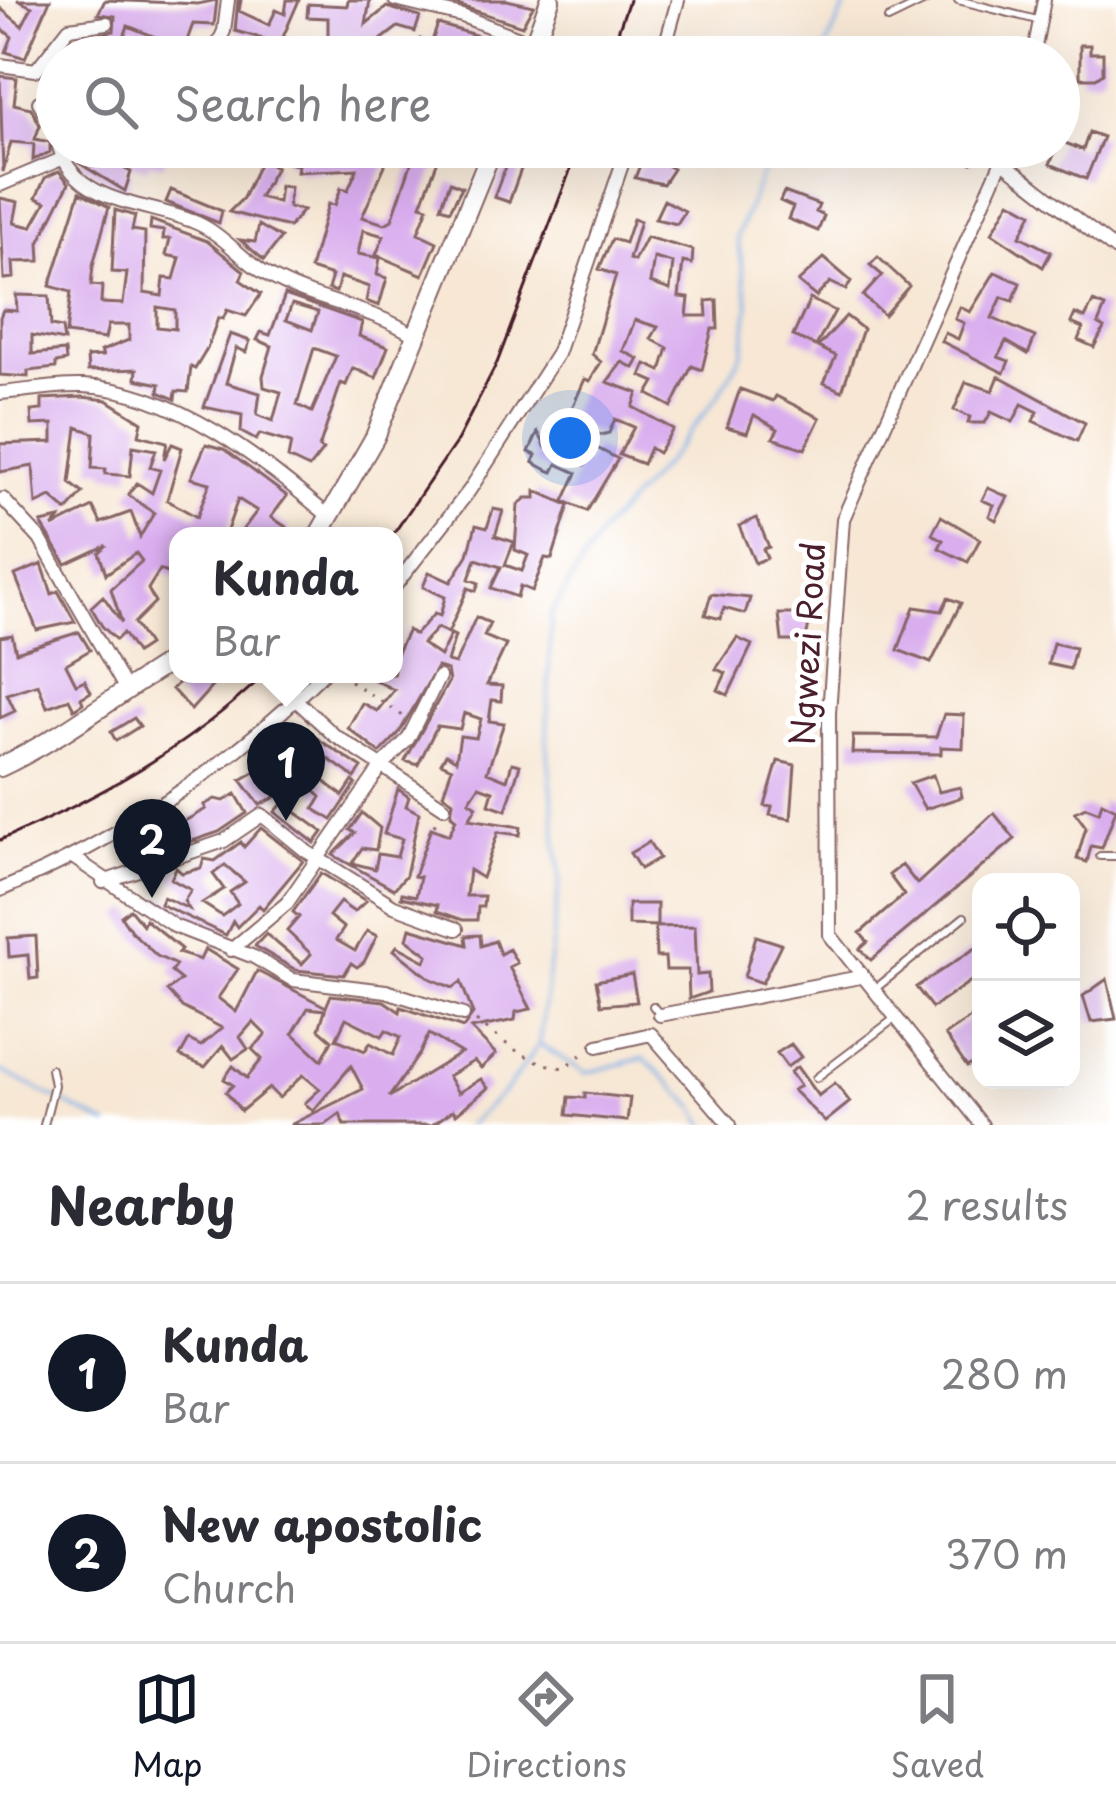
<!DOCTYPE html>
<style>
:root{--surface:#fff;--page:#f7f7f7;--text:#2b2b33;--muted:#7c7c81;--line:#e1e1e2;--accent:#111827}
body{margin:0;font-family:"Playpen Sans",sans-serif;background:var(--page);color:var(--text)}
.controls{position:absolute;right:36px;bottom:36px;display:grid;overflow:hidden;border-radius:24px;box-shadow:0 12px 48px #0002}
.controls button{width:108px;height:108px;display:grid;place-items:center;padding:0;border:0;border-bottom:3px solid var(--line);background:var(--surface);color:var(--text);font:60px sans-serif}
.you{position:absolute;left:570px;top:438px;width:42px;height:42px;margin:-30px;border:9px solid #fff;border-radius:50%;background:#1a73e8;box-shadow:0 0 0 18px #1a73e833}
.badge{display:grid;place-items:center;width:78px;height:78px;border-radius:50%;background:var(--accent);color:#fff;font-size:39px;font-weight:700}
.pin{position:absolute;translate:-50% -99px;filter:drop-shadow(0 3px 6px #0008)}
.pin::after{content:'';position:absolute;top:63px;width:42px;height:36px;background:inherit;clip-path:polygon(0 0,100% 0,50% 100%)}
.popup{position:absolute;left:169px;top:527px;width:234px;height:156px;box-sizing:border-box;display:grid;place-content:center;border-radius:24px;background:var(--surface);filter:drop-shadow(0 3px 9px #0005);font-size:39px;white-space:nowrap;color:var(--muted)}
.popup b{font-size:45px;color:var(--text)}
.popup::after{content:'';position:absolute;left:50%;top:100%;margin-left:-24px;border:24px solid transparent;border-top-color:var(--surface)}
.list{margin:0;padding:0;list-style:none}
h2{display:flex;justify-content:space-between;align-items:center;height:156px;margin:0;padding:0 48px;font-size:51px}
h2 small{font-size:39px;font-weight:400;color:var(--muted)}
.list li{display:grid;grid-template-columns:78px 1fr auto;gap:36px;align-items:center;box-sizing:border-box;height:180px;padding:0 48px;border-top:3px solid var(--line)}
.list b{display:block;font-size:45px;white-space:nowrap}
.list p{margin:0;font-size:39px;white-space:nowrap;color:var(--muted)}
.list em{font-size:39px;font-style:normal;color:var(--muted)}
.icon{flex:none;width:66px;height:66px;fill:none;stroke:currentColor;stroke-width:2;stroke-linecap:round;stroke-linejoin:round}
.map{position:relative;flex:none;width:1116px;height:1125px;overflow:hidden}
.search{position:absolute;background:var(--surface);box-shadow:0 12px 48px #0002;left:36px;right:36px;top:36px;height:132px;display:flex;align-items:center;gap:30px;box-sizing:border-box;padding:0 42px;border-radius:66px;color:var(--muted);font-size:45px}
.sheet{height:516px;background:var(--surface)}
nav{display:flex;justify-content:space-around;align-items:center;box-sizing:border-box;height:168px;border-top:3px solid var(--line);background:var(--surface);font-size:33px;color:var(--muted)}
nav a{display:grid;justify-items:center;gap:6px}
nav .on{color:var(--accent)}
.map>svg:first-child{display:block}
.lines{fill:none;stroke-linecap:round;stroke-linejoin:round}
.stream{stroke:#7bb0e9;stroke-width:3}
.building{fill:#d9adee;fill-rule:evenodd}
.lane-casing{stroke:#876566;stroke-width:10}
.street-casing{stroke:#876566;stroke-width:16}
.secondary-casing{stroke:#876566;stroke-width:22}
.path{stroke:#876566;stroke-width:3;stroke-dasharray:3 9;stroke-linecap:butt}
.lane{stroke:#fff;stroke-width:6}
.street{stroke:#fff;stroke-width:12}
.secondary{stroke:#fff;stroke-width:18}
.rail{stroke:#4a1f2b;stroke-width:3}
.labels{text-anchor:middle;stroke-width:10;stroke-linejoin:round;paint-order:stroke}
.street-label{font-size:33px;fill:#4a1f2b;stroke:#fff}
</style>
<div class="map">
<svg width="1116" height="1125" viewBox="0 0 1116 1125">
<rect width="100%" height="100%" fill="#fff"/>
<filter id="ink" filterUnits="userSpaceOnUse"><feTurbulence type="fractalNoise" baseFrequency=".00833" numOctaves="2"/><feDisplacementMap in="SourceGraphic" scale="24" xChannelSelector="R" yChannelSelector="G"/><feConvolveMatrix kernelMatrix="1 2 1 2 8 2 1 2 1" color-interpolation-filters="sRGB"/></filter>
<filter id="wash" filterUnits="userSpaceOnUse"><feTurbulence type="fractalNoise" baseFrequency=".004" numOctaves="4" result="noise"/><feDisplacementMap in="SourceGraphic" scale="48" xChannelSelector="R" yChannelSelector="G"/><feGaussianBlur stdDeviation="2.7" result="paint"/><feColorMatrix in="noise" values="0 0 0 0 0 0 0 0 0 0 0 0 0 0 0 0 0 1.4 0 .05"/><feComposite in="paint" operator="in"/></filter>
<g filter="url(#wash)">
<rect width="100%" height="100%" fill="#f7e7d4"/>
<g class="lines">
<path class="stream" d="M821,57L849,0
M539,1044L586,1073L644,1058L693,1105L706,1125
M0,1070L107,1125
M468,1125L507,1089L539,1044L560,880L547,740L551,614L601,532L666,462L718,396L743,352L749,304L737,237L772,147"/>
</g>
<g id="blocks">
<path class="building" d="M17,0H50L25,58L6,52L12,37L0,27V8L22,26L32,7Z
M105,0L198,4L217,0L214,25L193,24L181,57H150L158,38L128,26L119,50L132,57H60L70,43L82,49L90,36L114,31L115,16L98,14Z
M238,0H241L239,11L269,25L276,10L285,14L287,0H299L283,37L321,49L318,57H276L275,42L235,31Z
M348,0H370L366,24L387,7L420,17L415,32L398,27L377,43L406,57H375L350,38H328V18L307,17L308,4L347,6Z
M442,0H507L533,6L522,26Z
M438,24L505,44L501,54L477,45L468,57H426L414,51L420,39L431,44Z
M1080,45H1090V53H1103V73L1096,78H1080Z
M0,76L17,78L14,104L31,108L40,125L35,139L50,142V152L33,160L34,144L11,142L3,172Z
M1089,132L1103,137L1086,179L1050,164L1060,141L1083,150Z
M100,147H153L167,156L163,165L149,162L147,168L127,164L125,169L131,172L125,191L79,163Z
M267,147H274L269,164L276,167L259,197L278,202L280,186L290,187L288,207L303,210L289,227L229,212L243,198Z
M291,147H443L421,205L428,207L418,233L437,242L423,275L376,255L384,236L363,230L358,254L380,258L377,275L387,278L379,306L366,301L369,287L340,277L336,292L328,289L332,276L310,269L328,204L335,205L341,188L348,190L357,169L297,172L298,165L287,163ZM383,152L412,161L392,220L385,224L362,217L385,165Z
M513,147H529L509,202L494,197Z
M840,147H884L870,167Z
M937,147H980L972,163Z
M645,152L673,169L663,184L635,178Z
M59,171L69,183L39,243L40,261L13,262L14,278L4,279L0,198L18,202L14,223L32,227L46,202L36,198L45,178Z
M450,182L462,187L450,210L441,207Z
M171,190L222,211L219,223L166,202Z
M80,192L109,207L93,265L91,285L102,286L101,303L123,304L127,273L112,272L115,210L135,216L132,230L145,232L144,293L162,296L164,278L174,279L180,258L166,255L170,239H163L164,231L150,229L151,220L207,241L244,271L240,280L261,294L246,316L227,310L223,319L218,318L207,349L195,369L191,367L188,392L176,391L175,399L159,392L160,384L136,379L137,369L88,371L87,357L103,356L101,351L129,340V325H108L105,339L66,334L71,292L50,286ZM157,307L175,310V329L157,327Z
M784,192L819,205L816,212L824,216L818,231L788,219L793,207L780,201Z
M664,200L685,211L677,224L655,219Z
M1010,201L1032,213L1020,236L1051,252L1043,267L992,233Z
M633,219L640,221L629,259L634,261L646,237L693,250L692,264L683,262L679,297L689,298L687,316H707L706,301L717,300L718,329H712L702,370L692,366L672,407L648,394L655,382L641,376L646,364L661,371L668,348L651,339L658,327L635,320L623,351L639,359L634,368L622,362L607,382L638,393L633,407L673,429L658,453L650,448L643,464L619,455L634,427L615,419L609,433L601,435L574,424L564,456L585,465L595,447L618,459L587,511L564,501L577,473L557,464L553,472L545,469L533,462L536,455L529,452L538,432L545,446L554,415L568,417L585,379L590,381L601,362L592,354L616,275L599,269L612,239L625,243ZM654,258L673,263L670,290L650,283Z
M259,225L281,238L264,260L240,240L255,242Z
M878,257L909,286L884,315L863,296L882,275L870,265Z
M824,258L851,281L846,290L830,282L816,297L798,282Z
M995,272L1020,283L1013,301L1002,297L992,318L1035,337L1028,354L1006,341L998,357L1009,361L1004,373L941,341L945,333L958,339L964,323L955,319L960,307L970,312Z
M16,295L49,296L51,326L62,328L64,341L32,335V354L65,351L66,361L56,363V368L28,371V377L0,375V317L3,310L17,311Z
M285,295L362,322L359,336L388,347L376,378L353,368L346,385L341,383L319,448L323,450L309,468L288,458L291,443L260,434L256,440L241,432L242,415L204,407L230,334L250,341L246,352L236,348L226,383L260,393L257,415L273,421L281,392L264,387L263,376L272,346L257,340L261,332L270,335ZM292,304L318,312L312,330L286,320ZM314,348L336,356L312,412L297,405Z
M810,299L835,311L816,346L793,336Z
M1093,302L1105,307L1098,324L1104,328L1094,347L1078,340L1083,328L1071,323L1075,314L1085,318Z
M846,316L863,329L842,391L824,383L836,356L818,347Z
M999,376L1085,423L1077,441L1033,421L1038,412L1022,404L1013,422L991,412L985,423H968L970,417L954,410L966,382L993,391Z
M740,389L773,401L776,396L820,418L805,449L773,438L778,429L754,415L747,433L727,427Z
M82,397L107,400L142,422L139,435L167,442L164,459L172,444L182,448L167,500L197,517L210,483L191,478L206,444L224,449L287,496L271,517L289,529L285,536H238L257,511L238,499L225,536H178V578L160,570L148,589L155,602L134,623L148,645L136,653L123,633L116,640L102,626L91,607L103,596L122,623L111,589L142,561L136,553L106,574L99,553L107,545L66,564L41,523L60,519L53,527L93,507L101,523L131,512L140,537L154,513L128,495L137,483L152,493L160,470L150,467L156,450L133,446L130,476L105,474L106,469L92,468L94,433L77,427L70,483L83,493L67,511L51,497L36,504L33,466L0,472V444L53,442V424L32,425L31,411L42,410V399Z
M988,488L1008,497L996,520L989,516L994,505L982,500Z
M536,491L569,505L552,559L545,558L532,591L520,586L517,597L491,588L501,567L476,559L469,579L479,583L476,591L468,588L448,633L437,628L422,644L440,656L451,634L455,636L447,662L455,664L476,617L490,623L484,636L506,645L487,685L502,686L501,701L492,700L489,721L504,723L487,772L507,780L512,763L520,765L506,810L489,804L493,791L479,786L469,801L477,806L469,819L521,827L520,835L498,832L482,878L469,870L466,896H484L483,907H478L477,920H463L437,911L438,905L401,897L402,893L416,896L420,877L414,876L431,828L449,835L456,819L451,815L453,801L443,794L452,768L441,763L446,754L456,760L460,736L476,738L481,719L464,713L460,729L437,726L418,765L405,761L449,681L447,670L437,667L399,733L380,753L348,728L362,703L377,711L394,690L363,674H394V658L408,630L415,635L434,614L440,616L445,597L423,587L429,572L451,582L468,555L476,525L487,528L493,509L503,511L495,536L514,542L505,565L522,571L528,555L515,550L518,505L526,498H536Z
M941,516L980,539L968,562L939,548L943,540L932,534Z
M757,518L769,547L763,549L767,558L755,563L739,526Z
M42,564L52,594L58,591L75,622L37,630L15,575Z
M711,594L750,598L745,614L724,608L721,619L705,615Z
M948,598L961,603L931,663L898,650L914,607L942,611Z
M779,614H812L805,641H782Z
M79,632L90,650L66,664L76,684L85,680L91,692L81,698L83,703L74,709L69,699L47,707L38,684L7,694L15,711L0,718V637L12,635L16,652Z
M737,638L752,645L728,695L718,690L726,673L716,669Z
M1053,643L1075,648L1070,669L1048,664Z
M187,674H223L191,710L172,689Z
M944,714L964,715L963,748L941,747V754L852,753L853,736L936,737Z
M134,718L140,726L116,741L111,732Z
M312,735L362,768L355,778L327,758L319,768L299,750Z
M778,761L795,765L791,819L770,815L772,807L765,806Z
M270,763L290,782L295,776L302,783L260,805L241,780Z
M309,769L343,796L353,781L356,784L332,820L314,809L321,797L301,779Z
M933,775L939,792L960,787L962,797L925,809L910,783Z
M398,789L409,797L406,806L419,813L406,875L394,889L333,855L355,833L350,830L362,813L380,828L376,850L362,848L352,863L375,869L378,854L397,857L402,839L384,834Z
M236,794L247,813L219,832L136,860L134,854L144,853L137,838L146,834L149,841L206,809L204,805L215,799L224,801Z
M1102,802L1116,809L1102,848L1091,846L1087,862L1077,859L1086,827L1075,812L1086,807L1099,812Z
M283,803L323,832L315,843L275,812Z
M994,813L1015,839L871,960L860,949L868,942L860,933L904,895L889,875L902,865L917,884Z
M261,828L303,861L263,909L259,905L237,927L233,921L226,935L160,904L163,897L189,909L184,901L191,890L171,879L176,868L182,873L201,868L204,859L215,861L241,842L244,847ZM225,865L245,882L230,892L238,904L222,916L202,903L224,889L213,874Z
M649,842L659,858L640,869L630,853Z
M321,873L366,901L354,912L340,902L329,916L344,928L336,940L355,951L367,931L377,936L364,962L357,967L351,963L344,975L296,970L255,946L266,934L302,964L311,954L287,931L299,917L293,912Z
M628,904H657V926L628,925Z
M130,909L143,925L145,919L181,949L178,953L200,960L205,949L238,969L218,998L236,1012L257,971L326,1007L331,995L384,1001L400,1012L401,1007L463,1028L473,1014L461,982L453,988L431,979L394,950L397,946L425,961L428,955L407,939L410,928L467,945L466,936L480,935L481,946L495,941L500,954L509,949L517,963L509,967L531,1009L516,1012L515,1020L471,1029L496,1054L481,1068L474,1061L448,1076L458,1093L481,1079L488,1088L456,1114L453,1110L432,1125H344L340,1114L325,1125H290L363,1089L351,1066L313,1111L305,1103L320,1089L303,1075L279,1098L269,1088L241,1111L226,1092L233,1085L224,1079L233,1066L247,1078L262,1059L252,1049L266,1035L253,1022L240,1037L248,1049L233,1059L223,1046L205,1067L180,1056L189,1040L201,1046L222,1028L182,1007L167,991L181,980L171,972L176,965L157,956L131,931L121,916ZM308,1008L325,1010L319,1029L332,1040L322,1060L293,1033ZM346,1018L382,1036L386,1030L401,1037L393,1055L370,1043L365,1051L336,1039ZM429,1034L461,1053L389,1097L420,1053Z
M695,926L697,975L708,974L709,992L689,999L688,970H666L665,957H656L655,927Z
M36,936L38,978L30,979L28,955L9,957L8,938Z
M756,936L781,944L762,983L744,977Z
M977,947L981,974L932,1008L916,987Z
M632,974L637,1002L601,1005L596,981Z
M1107,979L1116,1019L1091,1022L1083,996Z
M981,1011V1058L967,1067L945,1035Z
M791,1044L801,1057L787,1067L777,1053Z
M797,1067L818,1096L835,1083L850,1102L825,1122L793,1090L800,1086L790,1072Z
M585,1093L630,1098L627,1121L567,1115L569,1097L585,1098Z"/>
</g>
</g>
<g filter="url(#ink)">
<use href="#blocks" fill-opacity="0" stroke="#876566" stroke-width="3"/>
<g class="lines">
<defs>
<path id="lane" d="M958,0L1037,20
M888,19L927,0
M1100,856H1116
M875,989L964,917
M653,1006L660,1015
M816,1078L894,1019
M44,1125L54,1085L51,1069"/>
<path id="street" d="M395,0L462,16L527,41L530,50
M212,57L224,31L228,0
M662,57L678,0
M1033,57L1044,0
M0,65L36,70L69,28L107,23
M39,102L57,134
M59,147C76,204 147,203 192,221C222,232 241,260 268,275C314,302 368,306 414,335
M1003,162L1116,250
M0,185L90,147
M0,393C27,391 56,385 83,386C176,390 263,461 331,518
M3,499L40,539L125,688
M394,587L469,491L557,354L628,147
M296,700L334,735L444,807
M74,858L174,926L254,957L293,980L386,991L463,1015
M103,882L224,841L262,815L306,851L394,906L457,929
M0,890C118,841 231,765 322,674
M231,950L287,903L381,767L408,739L439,677
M660,1015L860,977
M598,1046L651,1034L730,1125
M982,1125L830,935L829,713L843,519L1008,147"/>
<path id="secondary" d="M529,57L550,0
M318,536L375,437L493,147
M0,767C63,738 119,692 178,657"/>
</defs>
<use href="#lane" class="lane-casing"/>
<use href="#street" class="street-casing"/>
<use href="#secondary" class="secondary-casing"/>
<path class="path" d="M340,674L403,716
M434,825L439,815
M476,1021C507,1044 525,1062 564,1068L588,1050"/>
<use href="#lane" class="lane"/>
<use href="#street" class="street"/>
<use href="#secondary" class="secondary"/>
<path class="rail" d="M609,57L629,0
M392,536L457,441L497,363L579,147
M0,840C95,801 191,745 265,674"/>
</g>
</g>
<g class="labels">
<g class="street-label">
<text transform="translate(808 644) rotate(-87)" y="12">Ngwezi Road</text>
</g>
</g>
</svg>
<div class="controls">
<button><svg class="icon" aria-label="locate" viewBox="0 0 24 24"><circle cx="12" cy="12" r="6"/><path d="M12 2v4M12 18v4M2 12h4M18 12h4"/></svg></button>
<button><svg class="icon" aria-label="layers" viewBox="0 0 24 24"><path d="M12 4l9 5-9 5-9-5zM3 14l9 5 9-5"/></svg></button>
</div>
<div class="you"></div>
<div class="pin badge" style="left:286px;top:821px">1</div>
<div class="popup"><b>Kunda</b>Bar</div>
<div class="pin badge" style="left:152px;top:898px">2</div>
<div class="search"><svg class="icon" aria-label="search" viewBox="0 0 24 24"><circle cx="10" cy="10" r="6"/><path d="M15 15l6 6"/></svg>Search here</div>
</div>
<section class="sheet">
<h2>Nearby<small>2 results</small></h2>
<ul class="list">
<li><span class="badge">1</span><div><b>Kunda</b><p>Bar</p></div><em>280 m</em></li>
<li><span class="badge">2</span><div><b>New apostolic</b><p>Church</p></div><em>370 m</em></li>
</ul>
</section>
<nav>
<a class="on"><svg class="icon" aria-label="map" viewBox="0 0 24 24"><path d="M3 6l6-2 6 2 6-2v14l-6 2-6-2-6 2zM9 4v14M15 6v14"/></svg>Map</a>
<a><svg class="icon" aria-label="directions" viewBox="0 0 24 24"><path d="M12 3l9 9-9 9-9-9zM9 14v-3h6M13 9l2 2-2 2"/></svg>Directions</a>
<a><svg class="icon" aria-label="saved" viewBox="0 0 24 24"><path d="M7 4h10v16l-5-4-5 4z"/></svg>Saved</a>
</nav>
